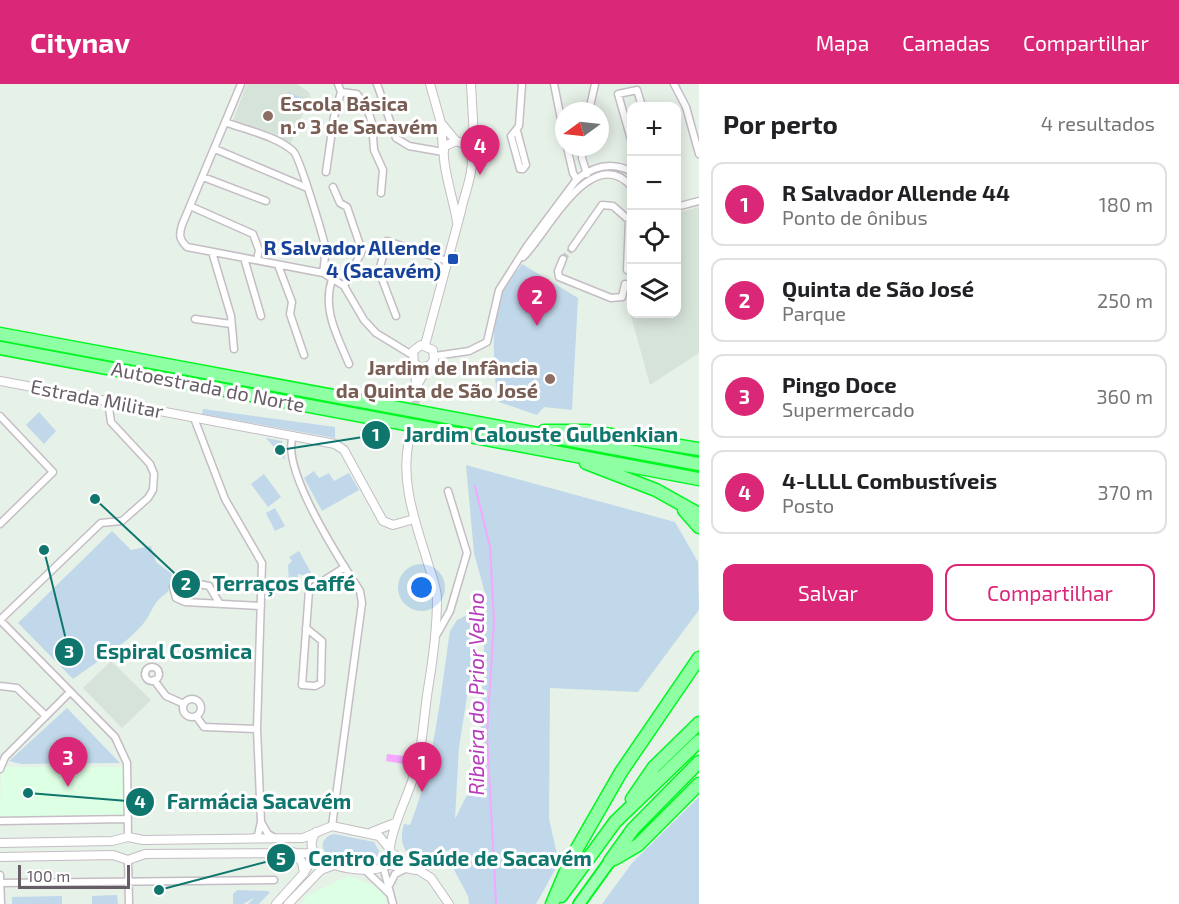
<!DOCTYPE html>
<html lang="pt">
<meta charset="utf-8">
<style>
:root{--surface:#fff;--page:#f6f6f6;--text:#202124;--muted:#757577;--line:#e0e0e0;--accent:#db2777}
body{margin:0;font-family:"Exo 2",sans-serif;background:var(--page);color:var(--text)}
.controls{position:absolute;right:18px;top:18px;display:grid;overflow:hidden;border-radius:12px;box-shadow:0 3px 15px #0003}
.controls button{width:54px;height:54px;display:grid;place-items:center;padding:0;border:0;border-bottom:2px solid var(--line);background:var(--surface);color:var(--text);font:30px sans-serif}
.compass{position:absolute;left:555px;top:18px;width:54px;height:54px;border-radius:50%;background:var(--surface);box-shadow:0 3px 15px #0003;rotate:255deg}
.scale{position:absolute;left:18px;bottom:15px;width:112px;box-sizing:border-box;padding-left:6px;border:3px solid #675d67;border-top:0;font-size:16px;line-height:21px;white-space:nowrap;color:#675d67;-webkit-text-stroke:4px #fff;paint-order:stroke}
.you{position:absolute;left:422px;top:504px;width:21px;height:21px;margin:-15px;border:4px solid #fff;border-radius:50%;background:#1a73e8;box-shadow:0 0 0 9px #1a73e833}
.badge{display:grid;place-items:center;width:39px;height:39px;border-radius:50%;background:var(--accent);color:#fff;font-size:20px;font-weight:700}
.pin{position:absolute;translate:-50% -50px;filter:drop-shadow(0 2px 3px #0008)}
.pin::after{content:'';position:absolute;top:32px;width:21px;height:18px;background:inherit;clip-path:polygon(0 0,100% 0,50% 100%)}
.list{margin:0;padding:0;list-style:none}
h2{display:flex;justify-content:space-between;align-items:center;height:78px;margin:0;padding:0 24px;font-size:26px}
h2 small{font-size:20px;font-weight:400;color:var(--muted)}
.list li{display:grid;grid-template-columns:39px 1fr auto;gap:18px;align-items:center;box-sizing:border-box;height:84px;margin:0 12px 12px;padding:0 12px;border:2px solid var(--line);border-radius:12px}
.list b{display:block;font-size:22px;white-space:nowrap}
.list p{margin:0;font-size:20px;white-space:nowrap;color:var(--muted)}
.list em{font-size:20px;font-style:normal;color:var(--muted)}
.actions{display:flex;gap:12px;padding:18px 24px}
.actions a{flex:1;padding:14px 0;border:2px solid var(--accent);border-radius:12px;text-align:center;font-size:21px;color:var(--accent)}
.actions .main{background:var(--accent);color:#fff}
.icon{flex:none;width:33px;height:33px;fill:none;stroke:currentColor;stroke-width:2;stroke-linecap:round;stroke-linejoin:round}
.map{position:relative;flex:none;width:699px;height:820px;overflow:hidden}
header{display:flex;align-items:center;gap:36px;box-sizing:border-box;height:84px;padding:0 30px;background:var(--accent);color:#fff}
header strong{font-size:28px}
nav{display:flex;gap:33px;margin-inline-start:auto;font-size:21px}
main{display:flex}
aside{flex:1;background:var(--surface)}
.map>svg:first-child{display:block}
.commercial{fill:#ddffe4}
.education{fill:#d6e3d9}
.green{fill:#c0d8ea}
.water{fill:#f4a8ff}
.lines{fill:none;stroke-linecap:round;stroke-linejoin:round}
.stream{stroke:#f4a8ff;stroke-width:2}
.minor-tunnel{stroke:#c6ccc8;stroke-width:6;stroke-dasharray:6 3;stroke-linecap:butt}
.tertiary-tunnel{stroke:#c6ccc8;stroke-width:8;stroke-dasharray:8 4;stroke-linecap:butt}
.minor-casing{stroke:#c5bdc5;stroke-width:9}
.tertiary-casing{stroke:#c5bdc5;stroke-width:10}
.trunk-casing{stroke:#00f720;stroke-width:14}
.motorway-casing{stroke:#00f720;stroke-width:15}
.minor{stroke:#fff;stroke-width:6}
.tertiary{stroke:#fff;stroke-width:8}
.trunk{stroke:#9effb4;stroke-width:10}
.motorway{stroke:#8fffa4;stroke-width:12}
.education-dot{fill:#8d6e63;stroke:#fff;stroke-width:2}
.transit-dot{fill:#1a4fb4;stroke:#fff;stroke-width:2}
.labels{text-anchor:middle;stroke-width:6;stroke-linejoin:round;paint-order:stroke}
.education-label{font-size:20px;font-weight:bold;fill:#785e54;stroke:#fff;text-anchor:start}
.transit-label{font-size:20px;font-weight:bold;fill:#164399;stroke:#fff;text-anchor:end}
.street-label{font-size:20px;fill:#675d67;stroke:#fff}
.water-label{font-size:21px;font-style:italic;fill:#b63abb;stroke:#fff}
.leader{fill:none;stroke:#0f766e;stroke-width:2}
.callout-dot{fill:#0f766e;stroke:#fff;stroke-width:2}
.mark-label{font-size:18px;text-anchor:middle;font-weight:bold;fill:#fff}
.callout-label{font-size:21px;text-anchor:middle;font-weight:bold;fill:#0f766e;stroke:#fff;stroke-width:6;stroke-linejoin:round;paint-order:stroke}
</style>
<header>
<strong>Citynav</strong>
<nav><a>Mapa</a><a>Camadas</a><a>Compartilhar</a></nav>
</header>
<main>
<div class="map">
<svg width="699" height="820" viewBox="0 0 699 820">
<rect width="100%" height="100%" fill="#e6f1e8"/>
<path class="commercial" d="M1,683H127L128,735L0,737Z
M348,792L376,802L384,809L387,820H302L306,812Z"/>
<path class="education" d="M247,0H297L309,8L314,26L303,29L291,59L233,36Z
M699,123V269L650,301L631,232V226L632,230H676L677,129Z
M111,577L151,616L122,644L83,604Z"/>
<path class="green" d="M289,8L303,14L298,26L284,20Z
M522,180L578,214L572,326L544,323L537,331L499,318C493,298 491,229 500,211C505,200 515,190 522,180Z
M203,325L335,343V354L202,330Z
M39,328L56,347L44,360L26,341Z
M266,354L282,357L285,376Z
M466,381L675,438L698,478L699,526L638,608L550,604L549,735L559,779L536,820H469L468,812L452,782L451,765L423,780C405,771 398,760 404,740L410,741C435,678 440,613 450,547L457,536L481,524L459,663L455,735L479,687L486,513L474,469Z
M314,387L319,394L329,389L334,397L349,389L359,406L322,427L304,394Z
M264,390L281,413L268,423L251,400Z
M275,424L285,442L275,447L266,429Z
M112,447L131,466L151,462L156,478L172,490L168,508C152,518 153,528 143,540C123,563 96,578 73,595L18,539Z
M299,467L314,494L298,490V497H289L288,481L292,477L289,473Z
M67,624L120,679L21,680L9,677Z
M699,713V820H602L632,779Z
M334,750L374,758L379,767L377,773C370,781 336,776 328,770C317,763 325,751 334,750Z
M237,806L267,807L270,808L259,820H248L255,813L243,820H233V810Z
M117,811L118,820H92V812Z
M62,812V820H12V813Z"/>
<path class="water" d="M387,670L404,672L403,680L386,677Z"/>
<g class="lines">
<path class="stream" d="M475,402L490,463L494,537L487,650L496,820"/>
<path class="minor-tunnel" d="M563,175L572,164"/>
<path class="tertiary-tunnel" d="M409,356L417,310"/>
<defs>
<path id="minor" d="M241,0L182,141C179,151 179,155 187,163L323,189L344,202L364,236L376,249L412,271
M338,0L341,8L357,10L367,24L372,39L374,66L383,86L381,109
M377,0L396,54L409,62L443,68
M554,0L564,50
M674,0L686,23L699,70
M589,27L595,0
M225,38C246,46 276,52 293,67C299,71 322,149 325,162C326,170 324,181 323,189
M517,47L526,81L523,85H520L511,52L519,42L522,0
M632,59L618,10L637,6L642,22
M567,63L573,89L577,96
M582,63V74L587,90
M215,65L305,103
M326,88L334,33L341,8
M203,93L266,117
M333,103L340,119L347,123L362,167L344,202
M190,122L253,150L259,166L257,176
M676,123L699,117
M572,164L602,121L613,122L629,136L627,186
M212,168L231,232L234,265
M523,173C546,152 591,56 632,103
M244,174L261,232
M563,175L558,187L559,193L611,214L622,213L625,200
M278,181L292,218L290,230L304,271
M332,195C322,226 337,251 349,280
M396,232L379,187L387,157L447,177
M195,235L231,240
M435,272L469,267L487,258L499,206L527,162L577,95C594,82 612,77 632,88
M0,332L53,388L0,440
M194,334L225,415L262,479L257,645L261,738L258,751L253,754
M293,352C280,384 341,478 360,507L362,519L332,742
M220,520L209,502L179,496L173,503L176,514L185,518L261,522
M0,536L101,439L122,437L148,414L153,406L154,390L150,380L111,338L108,317
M0,536L115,653L127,679L128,753
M306,544L322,557L321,599L315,602L302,601L309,506L345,483
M437,550L450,527L467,469L448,407
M145 590a7 7 0 1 1 14 0a7 7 0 1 1-14 0Z
M154,596L166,612L184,620
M0,602L17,604L46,632
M183 624a9 9 0 1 1 18 0a9 9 0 1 1-18 0Z
M196,632L204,643L257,645
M0,685L5,673L70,608
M0,737L128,735
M261,738L268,750L275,754
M128,776L129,820
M383,782L393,820
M364,785L390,810
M0,791L1,820
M0,799L274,796
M390,800L395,790L405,785"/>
<path id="tertiary" d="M430,0L441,39L443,66
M471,0L474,54L471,66
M441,39L456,57
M425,261L461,127C464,107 487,63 456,57L445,62C439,74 455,120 457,138
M414,279L421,284L430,281L434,276L433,266L421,261L413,267L417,310
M0,297L335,360L344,366L383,437L393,441L414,435
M417,302L427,283
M316,748C293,782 368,791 382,783C390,778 389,771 390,763C394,735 410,710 417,681C423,657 424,630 428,605C433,575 437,546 437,515C437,502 430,488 427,476C415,437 400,397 409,356
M372,748L395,739
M0,759L112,757L128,753L143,756L303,754L332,742L379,752L390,765
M293,768L302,778L304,789
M390,768L431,794L449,820
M0,773L113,771L128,776L145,770L313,769
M385,780L416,786
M276,820L304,789L314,771
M288,820L321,786L334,781"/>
<path id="trunk" d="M579,820L610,777"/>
<path id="motorway" d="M0,250L699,380
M0,264L699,395
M544,347H586L699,365
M586,379L656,406L699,430
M684,426L699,443
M632,715L654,683L699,639
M614,775L638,761L699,700
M610,777L633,745L699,678
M561,812L615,738L699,657
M552,820L571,775L621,688L699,574"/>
</defs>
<use href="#minor" class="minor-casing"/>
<use href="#tertiary" class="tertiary-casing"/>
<use href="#trunk" class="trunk-casing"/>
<use href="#motorway" class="motorway-casing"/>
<use href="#minor" class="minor"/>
<use href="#tertiary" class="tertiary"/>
<use href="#trunk" class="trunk"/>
<use href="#motorway" class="motorway"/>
</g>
<g class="education-dot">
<circle cx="268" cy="32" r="6"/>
<circle cx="550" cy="295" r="6"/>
</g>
<rect class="transit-dot" x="447" y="169" width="12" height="12" rx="3"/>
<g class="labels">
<g class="education-label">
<text x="280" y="27">Escola Básica<tspan x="280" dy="23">n.º 3 de Sacavém</tspan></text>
<text x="538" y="291" text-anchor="end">Jardim de Infância<tspan x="538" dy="23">da Quinta de São José</tspan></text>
</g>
<g class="transit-label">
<text x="441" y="171">R Salvador Allende<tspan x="441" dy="23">4 (Sacavém)</tspan></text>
</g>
<g class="street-label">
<text transform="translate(208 303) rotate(11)" y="7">Autoestrada do Norte</text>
<text transform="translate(97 315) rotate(11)" y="7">Estrada Militar</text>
</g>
<g class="water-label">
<text transform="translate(477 610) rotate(-90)" y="7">Ribeira do Prior Velho</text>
</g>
</g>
<path class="leader" d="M280 366L376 351M95 415L186 500M44 466L69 568M28 709L140 718M159 806L281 774"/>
<g class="callout-dot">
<circle cx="280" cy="366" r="6"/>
<circle cx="95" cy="415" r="6"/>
<circle cx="44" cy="466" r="6"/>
<circle cx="28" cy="709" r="6"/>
<circle cx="159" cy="806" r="6"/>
<circle cx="376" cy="351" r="15"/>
<circle cx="186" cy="500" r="15"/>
<circle cx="69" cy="568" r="15"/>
<circle cx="140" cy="718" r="15"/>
<circle cx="281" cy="774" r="15"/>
</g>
<g class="mark-label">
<text x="376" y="357">1</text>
<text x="186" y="506">2</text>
<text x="69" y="574">3</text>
<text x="140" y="724">4</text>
<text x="281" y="781">5</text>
</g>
<g class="callout-label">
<text x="541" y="358">Jardim Calouste Gulbenkian</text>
<text x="284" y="507">Terraços Caffé</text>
<text x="174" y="575">Espiral Cosmica</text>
<text x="259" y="725">Farmácia Sacavém</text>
<text x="450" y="782">Centro de Saúde de Sacavém</text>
</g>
</svg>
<div class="controls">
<button>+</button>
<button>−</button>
<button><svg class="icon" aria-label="locate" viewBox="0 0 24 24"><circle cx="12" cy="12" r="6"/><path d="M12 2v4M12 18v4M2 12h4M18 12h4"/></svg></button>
<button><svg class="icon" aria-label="layers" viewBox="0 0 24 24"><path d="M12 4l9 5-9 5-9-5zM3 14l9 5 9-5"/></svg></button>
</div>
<svg class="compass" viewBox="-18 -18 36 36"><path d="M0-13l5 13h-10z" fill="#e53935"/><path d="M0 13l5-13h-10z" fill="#757577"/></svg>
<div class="scale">100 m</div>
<div class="you"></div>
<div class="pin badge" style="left:422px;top:708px">1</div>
<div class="pin badge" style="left:537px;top:242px">2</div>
<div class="pin badge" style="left:68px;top:703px">3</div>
<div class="pin badge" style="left:480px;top:91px">4</div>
</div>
<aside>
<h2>Por perto<small>4 resultados</small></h2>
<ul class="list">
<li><span class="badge">1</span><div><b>R Salvador Allende 44</b><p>Ponto de ônibus</p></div><em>180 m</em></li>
<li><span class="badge">2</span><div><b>Quinta de São José</b><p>Parque</p></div><em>250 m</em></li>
<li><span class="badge">3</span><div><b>Pingo Doce</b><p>Supermercado</p></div><em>360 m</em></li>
<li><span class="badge">4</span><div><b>4-LLLL Combustíveis</b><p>Posto</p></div><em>370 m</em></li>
</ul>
<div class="actions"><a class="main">Salvar</a><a>Compartilhar</a></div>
</aside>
</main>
